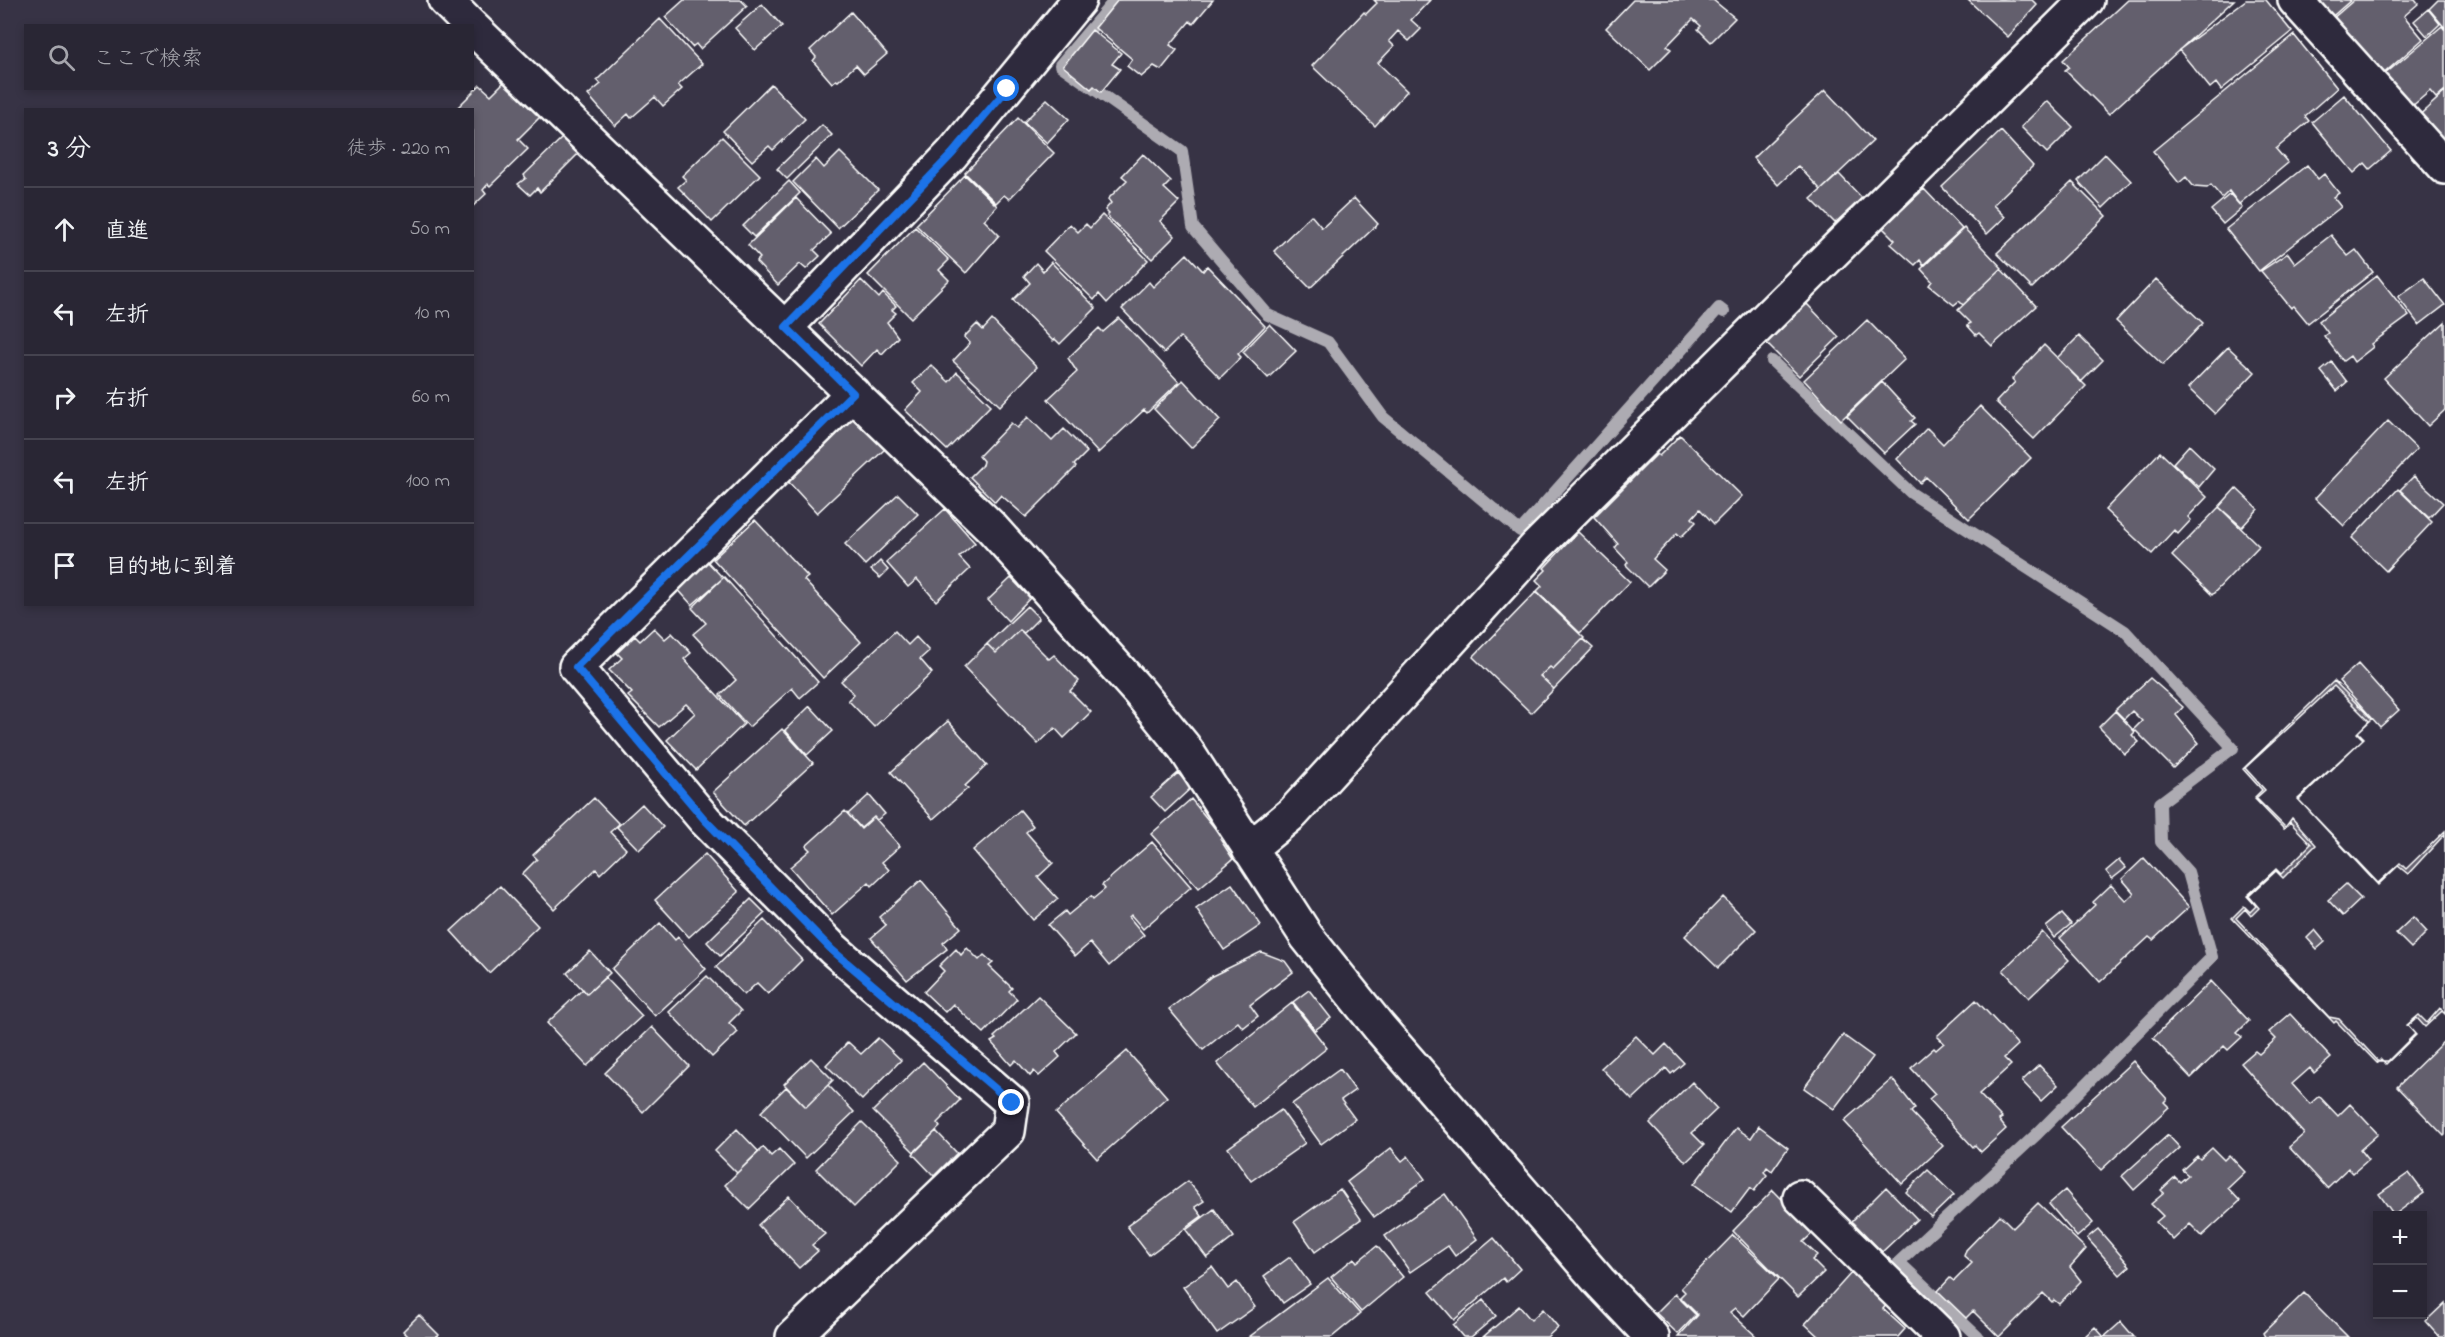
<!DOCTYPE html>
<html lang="ja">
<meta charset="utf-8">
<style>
:root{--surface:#292634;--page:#312e3c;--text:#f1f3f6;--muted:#a5a5ac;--line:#45434f}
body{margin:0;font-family:"Indie Flower","Klee One",sans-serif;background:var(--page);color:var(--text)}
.controls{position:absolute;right:18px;bottom:18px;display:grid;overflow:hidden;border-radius:0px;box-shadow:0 3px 9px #0003}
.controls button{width:54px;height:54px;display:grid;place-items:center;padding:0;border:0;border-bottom:2px solid var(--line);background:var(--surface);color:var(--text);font:30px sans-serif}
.stop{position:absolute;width:18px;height:18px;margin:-14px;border:4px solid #1a73e8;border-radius:50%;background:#fff}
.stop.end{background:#1a73e8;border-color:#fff;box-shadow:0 2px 6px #0008}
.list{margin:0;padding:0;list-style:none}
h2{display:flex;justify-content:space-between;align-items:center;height:78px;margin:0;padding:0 24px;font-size:26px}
h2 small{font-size:20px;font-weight:400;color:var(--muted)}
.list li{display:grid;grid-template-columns:39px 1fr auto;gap:18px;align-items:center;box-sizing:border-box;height:84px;padding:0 24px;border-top:2px solid var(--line)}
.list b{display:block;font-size:22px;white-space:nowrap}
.list em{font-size:20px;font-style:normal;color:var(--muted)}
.icon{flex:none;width:33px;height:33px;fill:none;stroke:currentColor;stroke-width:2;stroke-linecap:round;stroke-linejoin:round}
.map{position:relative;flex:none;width:2445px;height:1337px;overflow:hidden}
.search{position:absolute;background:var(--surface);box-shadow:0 3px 9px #0003;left:24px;top:24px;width:450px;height:66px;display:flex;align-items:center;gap:15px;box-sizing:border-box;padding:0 21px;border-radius:0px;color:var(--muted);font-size:22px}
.panel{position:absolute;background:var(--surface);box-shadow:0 3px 9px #0003;left:24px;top:108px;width:450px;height:498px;border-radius:0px}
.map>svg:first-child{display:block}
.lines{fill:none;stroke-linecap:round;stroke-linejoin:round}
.stream{stroke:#adabb2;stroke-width:12}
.building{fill:#635f6d;stroke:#fff;stroke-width:1.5;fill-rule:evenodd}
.minor-casing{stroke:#fff;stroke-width:38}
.minor{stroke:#2f2a3d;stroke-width:33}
.route{stroke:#1a73e8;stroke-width:8}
</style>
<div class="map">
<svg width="2445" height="1337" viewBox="0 0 2445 1337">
<rect width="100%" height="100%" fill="#373345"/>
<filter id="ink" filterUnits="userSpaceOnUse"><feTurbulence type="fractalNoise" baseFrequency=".0167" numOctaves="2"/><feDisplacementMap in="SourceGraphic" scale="12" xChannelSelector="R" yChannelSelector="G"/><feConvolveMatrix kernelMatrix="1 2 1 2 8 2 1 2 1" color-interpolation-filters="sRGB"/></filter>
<g filter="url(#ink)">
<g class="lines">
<path class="stream" d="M1115,0L1060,65L1182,151L1193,227L1268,315L1328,342L1383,417L1520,531L1719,308L1724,312
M1772,361L1911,493L2125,631L2233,748L2160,803L2161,842L2188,872L2212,957L2037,1134L1899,1262L1978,1337"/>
</g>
<path class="building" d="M684,0H741L747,6L700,49L696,44L692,47L665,17Z
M1118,0H1213L1193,24L1190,21L1170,45L1177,50L1161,70L1154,66L1141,77L1127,66L1132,59L1095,28Z
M1374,0H1430L1411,20L1421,29L1409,41L1398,31L1389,41L1394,46L1378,63L1407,91L1375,126L1312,66L1364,12L1366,14L1377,3Z
M1633,0H1713L1735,18L1711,42L1698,29L1701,26L1693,19L1667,46L1671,49L1650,70L1606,28Z
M1968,0H2032L2037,5L2008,37Z
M2128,0H2234L2109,114L2065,70L2069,67L2063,60Z
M2246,0H2266L2292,32L2221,90L2216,83L2210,88L2179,50Z
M2309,0H2351L2327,21Z
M2354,0H2415L2418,4L2404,16L2423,39L2373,83L2324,26Z
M2438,0H2445V28L2429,9Z
M762,4L782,26L755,50L735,28Z
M2428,9L2440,24L2427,36L2414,21Z
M851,12L887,54L864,74L856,65L838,81L836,80L832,83L813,61L816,57L810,50Z
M660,19L702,64L678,85L682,89L663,106L655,97L631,118L628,114L615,126L588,95L601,84L597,80Z
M2442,26L2445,30V90L2436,98L2430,91L2404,113L2378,80Z
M1092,30L1121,53L1112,64L1120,69L1101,92L1094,86L1091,89L1063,66Z
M2294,35L2337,88L2305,116L2309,121L2276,149L2288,163L2239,204L2229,191L2222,198L2211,185L2207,188L2194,187L2186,177L2179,183L2153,151Z
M505,81L540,117L518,139L528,149L490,186L488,184L483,190L486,194L472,207V110H455L480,85L491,95Z
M771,84L805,119L773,150L769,146L752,161L723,131Z
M1825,90L1873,141L1821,190L1798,166L1778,185L1753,158Z
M2445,92V137L2436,145L2414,120Z
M2344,95L2391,151L2370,169L2365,163L2354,173L2312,122Z
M1047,99L1069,119L1047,143L1024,122Z
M2047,101L2073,127L2047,153L2021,127Z
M1018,118L1054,153L1009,199L1004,195L996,203L965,173Z
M822,125L832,135L787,179L777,169Z
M2001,131L2033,166L1993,205L2005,217L1987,234L1942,187Z
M722,137L760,175L712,222L678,187L686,180L682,176Z
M562,138L578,154L540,192L537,188L530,195L518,184L526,178L524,175Z
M840,152L878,190L838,228L793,182L816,159L824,168Z
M1143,154L1171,181L1164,188L1179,202L1160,221L1175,236L1152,259L1107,216L1109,214L1105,210L1111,203L1108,199L1127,180L1122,176Z
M2105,154L2131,181L2103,208L2078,181Z
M2307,165L2318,179L2324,174L2339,193L2333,197L2341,207L2259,271L2226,229Z
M1839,174L1862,198L1835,223L1811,199Z
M965,175L997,206L984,220L999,235L966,273L916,225Z
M789,181L800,193L754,237L743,226Z
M2072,182L2106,216L2032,288L1997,253Z
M1924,189L1962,229L1923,265L1920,260L1915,265L1891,244L1895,240L1883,228Z
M2230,194L2242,208L2223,224L2211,210Z
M796,198L831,234L814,250L820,256L806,269L800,264L778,285L756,262L760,258L748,245Z
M1354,198L1378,224L1310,288L1274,251L1311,215L1322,228Z
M1102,215L1148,260L1107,303L1099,294L1094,300L1044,251L1070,224L1078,232L1086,224L1090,228Z
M915,227L949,260L939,270L949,280L911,318L868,275Z
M1964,228L2002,268L1963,305L1959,301L1954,305L1929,285L1932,281L1921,269Z
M2331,235L2348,256L2356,250L2373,272L2308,323L2294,306L2291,308L2261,271L2288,253L2295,263Z
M1187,254L1203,271L1207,266L1265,326L1238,354L1241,357L1220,378L1180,337L1164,353L1122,309L1149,282L1153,287Z
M1051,262L1096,308L1060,344L1055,339L1053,341L1013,300L1030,283L1024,276L1036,263L1043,271Z
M2001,269L2036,306L1992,346L1979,333L1976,335L1967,325L1971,323L1958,310Z
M2377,275L2409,316L2371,344L2373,347L2354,362L2350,356L2343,361L2324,336L2328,333L2319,321Z
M2424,278L2445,305L2419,325L2398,297Z
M2156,279L2203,323L2163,365L2116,321Z
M861,280L879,298L883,293L896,306L892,310L896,313L887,322L898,337L882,354L877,349L861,366L819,324Z
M1807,304L1839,337L1799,376L1766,343Z
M1119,318L1179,382L1147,413L1144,410L1098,453L1048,399L1077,372L1068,358L1099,328L1103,332Z
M992,320L1037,367L1000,406L953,361L970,343L964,337L977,324L983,330Z
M1867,320L1905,359L1841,420L1804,380Z
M2445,322V410L2428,426L2384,378Z
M1270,324L1296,351L1268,378L1243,352Z
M2079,336L2103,360L2081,382L2057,358Z
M2044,345L2086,386L2034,439L1996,402L2015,382L2012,379Z
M2228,347L2255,372L2215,414L2188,388Z
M2332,362L2347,382L2337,391L2321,371Z
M931,365L949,382L957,372L991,405L947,450L905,410L922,392L913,383Z
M1183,380L1220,420L1191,448L1154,409Z
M1882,382L1915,418L1911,421L1915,424L1884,453L1847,416Z
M1980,406L2031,458L1969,519L1926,477L1920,483L1897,459L1927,428L1943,444Z
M852,414L885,449L817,513L785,478Z
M1028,417L1052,441L1064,429L1087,452L1074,465L1076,467L1026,517L1001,495L995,502L970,477L982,465L983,461L979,456L1011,423L1017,428Z
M2388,421L2417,449L2344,526L2315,498Z
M1680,435L1742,496L1714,524L1700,509L1692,518L1696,522L1681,537L1677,533L1653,559L1665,570L1648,587L1626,565L1628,562L1615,548L1618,544L1594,517L1657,454L1659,456Z
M2189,445L2214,469L2199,487L2173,463Z
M2160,452L2207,497L2188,517L2191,520L2178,534L2174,530L2152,554L2105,510Z
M2414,476L2443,503L2429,518L2400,490Z
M2236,488L2258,509L2242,527L2219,507Z
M2398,489L2432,522L2386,571L2352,538Z
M898,494L918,514L865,565L845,544Z
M2219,507L2259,546L2212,595L2172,556Z
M945,509L975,543L959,557L970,569L936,601L917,579L908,587L886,562Z
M755,520L808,577L804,580L861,642L823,678L713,559Z
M1578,532L1630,582L1580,633L1537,591L1542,586L1536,580L1546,570L1544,568Z
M704,558L723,578L692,605L674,585Z
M880,561L888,570L880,578L871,570Z
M724,577L818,682L800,698L792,688L749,727L720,695L736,680L693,634L706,623L692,608Z
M1011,578L1030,598L1008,621L988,600Z
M1536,592L1584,638L1553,669L1550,667L1540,676L1554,689L1531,713L1473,657Z
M1027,606L1039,618L1024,633L1020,630L996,653L987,644Z
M654,628L665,639L672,633L691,653L684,659L744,724L696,770L667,740L695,713L686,704L659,727L628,696L632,693L609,670L622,658L617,653L635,636L640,641Z
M1020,630L1049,659L1054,655L1079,681L1070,691L1091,712L1064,738L1055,728L1038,744L964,667L987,644L996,653Z
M895,631L908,645L916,637L929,651L920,659L932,673L874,727L848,700L854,694L841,681Z
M1583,639L1593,648L1554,689L1540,676L1550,667L1553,669Z
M2358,664L2399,710L2380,727L2339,681Z
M2150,678L2183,707L2176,715L2199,743L2173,768L2134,729L2142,721L2132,711L2124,719L2115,710Z
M2334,681L2372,719L2358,732L2364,738L2299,800L2378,883L2400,863L2406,869L2445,831V1014L2442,1011L2425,1027L2417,1018L2408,1026L2416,1035L2386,1064L2381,1059L2377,1063L2336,1021L2334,1023L2232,918L2244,906L2250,912L2256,906L2247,896L2276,869L2281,874L2311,844L2290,822L2285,827L2255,797L2262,790L2243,769ZM2346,884L2361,899L2343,916L2328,900ZM2413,917L2427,932L2411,948L2396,933ZM2315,930L2325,942L2317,949L2307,938Z
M2334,686L2369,721L2357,733L2363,739L2298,799L2378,885L2398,866L2408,874L2445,834V1013L2440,1008L2427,1023L2419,1015L2407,1025L2415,1034L2388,1061H2378L2339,1019L2329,1017L2236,918L2245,909L2251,916L2259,908L2249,896L2276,871L2283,878L2316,845L2292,818L2284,829L2255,799L2265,790L2245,768Z
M810,706L833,731L807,755L785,730Z
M2115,711L2135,732L2132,735L2139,742L2125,754L2099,727Z
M948,721L987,765L965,786L968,788L933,819L891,772Z
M782,729L813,763L744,826L713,792Z
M1178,773L1191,788L1165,812L1151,797Z
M869,795L885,814L877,820L874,817L861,828L848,814Z
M594,798L619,824L610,832L626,849L600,874L596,869L554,909L522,874L537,859L533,855Z
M1191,799L1222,837L1220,839L1233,859L1199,888L1151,834Z
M642,804L663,827L639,850L617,827Z
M1020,810L1033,826L1026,832L1053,863L1038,877L1058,899L1033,920L973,850Z
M845,811L861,829L874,817L900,846L882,862L889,870L872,886L869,882L832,915L790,867L810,850L806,846Z
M1152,842L1191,887L1143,929L1131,915L1129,917L1144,935L1109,966L1090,943L1075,956L1048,925L1065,911L1068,915L1091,896L1093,899L1105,889L1102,885Z
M705,854L739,892L689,937L655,900Z
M2144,858L2189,907L2153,940L2149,937L2100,982L2060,938L2095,905L2093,902L2111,885L2126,901L2134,893L2122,879Z
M2119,860L2126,868L2112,879L2106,871Z
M921,880L961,928L943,943L947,949L907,980L871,938L886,925L879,917Z
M1232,884L1261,925L1224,950L1196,909Z
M500,886L538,926L489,973L451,931Z
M1723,897L1756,930L1718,968L1685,936Z
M751,899L765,913L720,956L707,942Z
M2062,914L2071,924L2054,938L2046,927Z
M764,920L802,960L768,994L757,983L744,995L716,967Z
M660,923L675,940L678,937L706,969L655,1016L612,969Z
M2042,932L2069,960L2029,998L2003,970Z
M967,948L979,960L984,955L993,963L989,966L1012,988L1009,991L1017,999L984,1033L953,1004L945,1012L924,992L944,971L939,966L956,949L961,955Z
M590,951L610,973L587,994L567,973Z
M1261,952L1285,961L1293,972L1250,1005L1258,1016L1243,1028L1238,1022L1203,1050L1169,1009L1212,976Z
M707,976L741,1011L729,1023L738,1032L712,1057L669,1012Z
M605,977L642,1016L587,1066L547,1023L583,989L587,994Z
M2211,981L2249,1021L2237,1033L2242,1037L2228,1050L2224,1046L2191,1078L2153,1038Z
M1309,990L1331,1018L1315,1030L1293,1002Z
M1038,996L1076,1033L1056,1052L1060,1057L1039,1076L1034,1071L1030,1076L1016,1060L1011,1065L991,1042L996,1039L994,1037Z
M1976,1000L2018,1045L2004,1058L2011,1065L1979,1094L2002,1118L1999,1120L2006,1129L1981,1152L1975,1145L1973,1147L1929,1099L1935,1094L1911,1068L1934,1048L1936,1050L1944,1043L1937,1036Z
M1292,1003L1327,1048L1253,1107L1217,1063Z
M2290,1014L2331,1058L2314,1073L2310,1068L2292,1084L2310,1104L2319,1096L2338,1116L2350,1104L2378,1134L2360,1150L2368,1160L2353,1173L2348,1168L2327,1188L2289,1147L2304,1134L2241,1063L2255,1051L2259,1054L2276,1039L2269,1032Z
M652,1027L689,1066L643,1112L605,1073Z
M1843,1035L1873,1057L1834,1109L1804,1088Z
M1636,1036L1655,1055L1666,1044L1684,1063L1671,1074L1666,1068L1632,1100L1601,1068Z
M878,1038L901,1060L862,1100L826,1065L848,1042L861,1054Z
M2445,1040V1135L2444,1136L2397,1087Z
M1127,1051L1167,1097L1097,1159L1056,1113Z
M811,1058L833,1080L806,1107L784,1084Z
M2133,1061L2167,1099L2164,1102L2169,1107L2101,1170L2061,1127Z
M923,1062L960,1100L937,1123L940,1127L914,1152L873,1111Z
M2039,1065L2058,1085L2041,1101L2022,1081Z
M1340,1069L1355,1090L1341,1100L1355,1119L1321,1144L1292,1104Z
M1892,1079L1915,1108L1911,1112L1943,1146L1902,1184L1844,1121Z
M1692,1082L1717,1109L1692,1133L1704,1145L1686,1162L1650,1123Z
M828,1085L854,1112L806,1158L761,1112L786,1087L806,1107Z
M1281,1110L1305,1143L1251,1181L1228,1148Z
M862,1122L901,1160L854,1207L816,1169Z
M1759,1126L1788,1148L1772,1171L1767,1167L1764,1172L1767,1175L1754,1191L1750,1188L1732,1212L1694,1184L1736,1128L1751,1138Z
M737,1129L759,1152L737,1173L715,1151Z
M936,1131L957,1153L934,1176L913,1154Z
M2168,1135L2180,1148L2134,1190L2122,1176Z
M763,1147L771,1156L779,1149L794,1165L749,1209L725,1185Z
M1391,1148L1402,1161L1408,1156L1425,1179L1374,1217L1347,1182Z
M2212,1148L2224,1160L2229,1155L2245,1172L2228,1188L2240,1201L2202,1236L2190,1224L2173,1240L2156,1222L2163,1216L2151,1204L2164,1193L2161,1190L2175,1177L2180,1182L2188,1175L2182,1170L2197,1156L2200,1159Z
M1928,1170L1954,1195L1931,1217L1906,1192Z
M2409,1173L2424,1193L2394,1215L2379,1194Z
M1188,1181L1204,1201L1195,1207L1202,1216L1149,1255L1127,1226Z
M1886,1187L1917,1219L1882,1252L1852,1221Z
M1340,1189L1361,1219L1315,1252L1294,1222Z
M1773,1190L1814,1232L1803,1242L1817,1255L1812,1260L1824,1272L1798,1297L1733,1231Z
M2065,1190L2093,1223L2077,1237L2049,1204Z
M1445,1194L1477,1239L1455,1256L1448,1246L1410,1272L1385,1236Z
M789,1196L825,1234L812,1245L818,1251L799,1268L758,1225Z
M2038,1203L2086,1249L2070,1267L2081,1281L2059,1304L2054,1300L2052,1302L2043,1293L1999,1337L1973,1311L1966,1318L1938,1291L1950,1278L1954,1281L1972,1263L1964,1256L1966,1250L2000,1215L2013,1228Z
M1214,1209L1234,1237L1207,1258L1186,1230Z
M2098,1229L2130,1266L2120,1275L2087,1238Z
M1733,1235L1779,1279L1744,1316L1735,1308L1730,1312L1757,1337H1678L1698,1315L1680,1297L1685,1292L1681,1288Z
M1494,1238L1520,1269L1506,1282L1503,1278L1454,1320L1430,1292Z
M1377,1246L1403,1277L1361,1312L1331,1277L1354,1258L1357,1262Z
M1290,1257L1310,1284L1283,1303L1264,1276Z
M1212,1267L1228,1289L1237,1282L1255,1307L1217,1334L1183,1287Z
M1852,1272L1887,1304L1883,1309L1905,1329L1898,1337H1819L1805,1324Z
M1328,1278L1360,1314L1332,1337H1249Z
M2304,1293L2348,1337H2265L2263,1333Z
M1675,1294L1696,1315L1678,1334L1656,1313Z
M1483,1300L1496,1316L1471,1337H1463L1453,1325Z
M2445,1303V1337H2440L2426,1321Z
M1519,1306L1531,1320L1543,1309L1558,1327L1547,1337H1483Z
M419,1315L439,1335L437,1337H409L403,1331Z
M2121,1322L2134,1337H2084L2095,1327L2104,1337Z"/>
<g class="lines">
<defs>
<path id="minor" d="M445,0L471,26
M2295,0L2445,167
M472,27L991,527L1140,693L1184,747L1307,937L1379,1027L1599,1281L1652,1337
M786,327L952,154L1079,0
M1249,849L1293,813L1536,547L2087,0
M1800,1197L1943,1337
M793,1337L1008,1131L1012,1103L833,949L705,820L576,667L853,393"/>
</defs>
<use href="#minor" class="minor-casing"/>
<use href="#minor" class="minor"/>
</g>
</g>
<g class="lines" filter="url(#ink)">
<path class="route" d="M1007,89L952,154L786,327L853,393L576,667L705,820L832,950L1012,1103"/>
</g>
</svg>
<div class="controls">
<button>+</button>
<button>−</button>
</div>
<div class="stop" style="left:1007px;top:89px"></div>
<div class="stop end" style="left:1012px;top:1103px"></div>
<div class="search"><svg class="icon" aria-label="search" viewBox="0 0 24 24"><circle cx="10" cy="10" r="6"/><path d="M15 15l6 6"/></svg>ここで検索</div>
<section class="panel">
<h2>3 分<small>徒歩 · 220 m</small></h2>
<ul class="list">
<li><svg class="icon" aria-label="ahead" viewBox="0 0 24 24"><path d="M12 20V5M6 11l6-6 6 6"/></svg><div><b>直進</b></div><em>50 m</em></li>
<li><svg class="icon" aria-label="left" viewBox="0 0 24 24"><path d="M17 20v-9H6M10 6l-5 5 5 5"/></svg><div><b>左折</b></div><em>10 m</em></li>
<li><svg class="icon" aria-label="right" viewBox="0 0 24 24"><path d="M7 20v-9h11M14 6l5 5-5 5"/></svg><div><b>右折</b></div><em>60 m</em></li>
<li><svg class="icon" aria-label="left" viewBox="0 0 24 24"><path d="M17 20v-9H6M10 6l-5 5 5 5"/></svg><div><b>左折</b></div><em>100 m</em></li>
<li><svg class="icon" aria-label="arrive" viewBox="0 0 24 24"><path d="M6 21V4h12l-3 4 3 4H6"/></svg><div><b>目的地に到着</b></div></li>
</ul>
</section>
</div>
